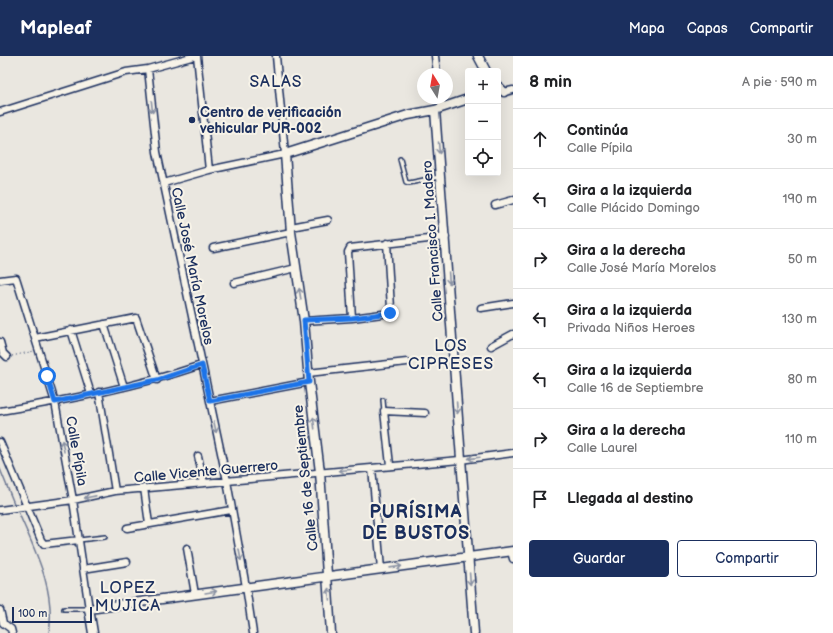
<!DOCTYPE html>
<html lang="es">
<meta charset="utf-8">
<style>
:root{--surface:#fff;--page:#f2f2f2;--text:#202124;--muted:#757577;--line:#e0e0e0;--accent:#1b2f5e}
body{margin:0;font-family:"Balsamiq Sans",sans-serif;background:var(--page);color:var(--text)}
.controls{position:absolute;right:12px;top:12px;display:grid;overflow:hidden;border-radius:4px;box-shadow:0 4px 16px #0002}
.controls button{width:36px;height:36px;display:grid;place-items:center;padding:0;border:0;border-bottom:1px solid var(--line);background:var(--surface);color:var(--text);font:20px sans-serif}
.compass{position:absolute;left:417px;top:12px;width:36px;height:36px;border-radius:50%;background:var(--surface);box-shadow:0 4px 16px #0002;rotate:349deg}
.scale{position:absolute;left:12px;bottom:10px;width:80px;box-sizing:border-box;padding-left:4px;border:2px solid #1b2f5e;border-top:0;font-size:11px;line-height:14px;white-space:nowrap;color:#1b2f5e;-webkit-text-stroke:3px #f7f3e8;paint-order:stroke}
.stop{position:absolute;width:12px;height:12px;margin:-9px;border:3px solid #1a73e8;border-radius:50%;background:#fff}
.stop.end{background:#1a73e8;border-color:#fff;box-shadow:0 1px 4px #0008}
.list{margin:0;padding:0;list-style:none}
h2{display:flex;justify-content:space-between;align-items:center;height:52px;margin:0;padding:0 16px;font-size:17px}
h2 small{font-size:13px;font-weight:400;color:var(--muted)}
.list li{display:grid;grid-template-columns:26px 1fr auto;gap:12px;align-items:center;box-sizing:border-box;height:60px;padding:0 16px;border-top:1px solid var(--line)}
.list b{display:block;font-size:15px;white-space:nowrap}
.list p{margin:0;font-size:13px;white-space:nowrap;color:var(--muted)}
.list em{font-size:13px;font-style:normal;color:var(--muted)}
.actions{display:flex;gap:8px;padding:12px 16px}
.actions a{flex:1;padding:9px 0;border:1px solid var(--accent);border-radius:4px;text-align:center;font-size:14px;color:var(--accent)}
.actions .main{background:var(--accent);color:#fff}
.icon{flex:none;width:22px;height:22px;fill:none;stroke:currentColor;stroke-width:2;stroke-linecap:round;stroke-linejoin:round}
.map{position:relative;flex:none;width:513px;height:577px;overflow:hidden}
header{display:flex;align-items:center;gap:24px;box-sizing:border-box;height:56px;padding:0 20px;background:var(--accent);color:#fff}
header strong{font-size:19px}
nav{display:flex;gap:22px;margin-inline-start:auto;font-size:14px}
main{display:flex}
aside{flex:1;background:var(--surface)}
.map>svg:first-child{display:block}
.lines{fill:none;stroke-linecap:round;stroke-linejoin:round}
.stream{stroke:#6d7892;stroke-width:1.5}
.service-casing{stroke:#1b2f5e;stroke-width:6}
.minor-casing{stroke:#1b2f5e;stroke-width:9}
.tertiary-casing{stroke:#1b2f5e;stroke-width:11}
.path{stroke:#1b2f5e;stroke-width:1;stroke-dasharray:1 3;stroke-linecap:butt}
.service{stroke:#f7f3e8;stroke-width:3}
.minor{stroke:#f7f3e8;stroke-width:6}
.tertiary{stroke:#f7f3e8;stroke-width:8}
.oneway{stroke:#8991a3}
.route{stroke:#1a73e8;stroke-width:5}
.poi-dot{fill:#1b2f5e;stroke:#f7f3e8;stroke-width:1.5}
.labels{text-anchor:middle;stroke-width:4;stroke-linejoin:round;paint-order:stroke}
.poi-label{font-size:14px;font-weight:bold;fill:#1b2f5e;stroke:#f7f3e8;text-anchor:start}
.street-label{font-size:14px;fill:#1b2f5e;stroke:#f7f3e8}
.quarter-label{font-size:16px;letter-spacing:1px;fill:#1b2f5e;stroke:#f7f3e8}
.district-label{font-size:18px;font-weight:bold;letter-spacing:1px;fill:#1b2f5e;stroke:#f7f3e8}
</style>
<header>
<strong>Mapleaf</strong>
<nav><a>Mapa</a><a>Capas</a><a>Compartir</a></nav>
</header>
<main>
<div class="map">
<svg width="513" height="577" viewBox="0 0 513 577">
<rect width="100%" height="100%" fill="#eae7e0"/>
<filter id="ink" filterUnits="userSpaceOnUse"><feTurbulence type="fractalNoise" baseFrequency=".025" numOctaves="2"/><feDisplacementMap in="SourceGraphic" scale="8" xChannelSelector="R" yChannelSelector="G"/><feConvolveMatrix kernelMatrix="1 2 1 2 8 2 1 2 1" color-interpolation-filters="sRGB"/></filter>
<g filter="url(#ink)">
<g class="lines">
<path class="stream" d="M0,413L15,450
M17,453C34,493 56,532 49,577"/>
<defs>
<path id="service" d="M400,103L406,126L409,127L439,121
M383,344L384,355
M79,484L105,481
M64,553H88"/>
<path id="minor" d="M197,0L209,114
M435,0L437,18
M148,13L157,96L227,425L246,531L253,577
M504,36L513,34
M441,42L442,51
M0,56L126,16L148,13L195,0
M164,127L209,114L285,98L276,0
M495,149L513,144
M291,171L328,164
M213,192L291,176
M0,224L16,222L17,225L55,346L73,444L89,553
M234,227L296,212
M481,252L513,247
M352,262L348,196L350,192L446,181
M304,265L352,262L390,257L391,252L387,187
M104,268L124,331
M71,274L91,338
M35,282L136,262L157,324
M0,286L3,297L7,301
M491,290L513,278
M308,317L407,306
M99,336L115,435
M210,345L309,326
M0,355C68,344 136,331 201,309
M0,386L41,484L44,488L79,484
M198,400L204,427
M390,409L384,355L425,357
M372,412L381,513
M144,432L149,468
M0,454L73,444L115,435L460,404L513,397
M127,472L231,454
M187,492L195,538
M511,495L513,503
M83,513L127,506
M0,554L3,567L11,573L12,577"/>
<path id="tertiary" d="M478,0L486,15
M498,30L504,36
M435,54L474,577
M93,577L89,553L513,495
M331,577L320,416L309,326L304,265L291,176L285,98L408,59L435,54L468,43"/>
</defs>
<use href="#service" class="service-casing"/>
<use href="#minor" class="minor-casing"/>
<use href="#tertiary" class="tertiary-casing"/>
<path class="path" d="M12,300L34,295"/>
<use href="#service" class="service"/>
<use href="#minor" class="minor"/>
<use href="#tertiary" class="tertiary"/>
</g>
<defs><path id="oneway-shaft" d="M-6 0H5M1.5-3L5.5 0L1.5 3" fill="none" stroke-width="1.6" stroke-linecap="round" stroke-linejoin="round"/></defs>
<g class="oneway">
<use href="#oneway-shaft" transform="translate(152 51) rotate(84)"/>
<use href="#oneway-shaft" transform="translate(439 92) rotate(85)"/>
<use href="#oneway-shaft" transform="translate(449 222) rotate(86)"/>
<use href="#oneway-shaft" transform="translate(300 238) rotate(-99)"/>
<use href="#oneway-shaft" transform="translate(457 352) rotate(86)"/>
<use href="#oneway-shaft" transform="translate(314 367) rotate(-97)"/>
<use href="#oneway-shaft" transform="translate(215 371) rotate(78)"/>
<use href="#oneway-shaft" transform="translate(63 390) rotate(-100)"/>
<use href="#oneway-shaft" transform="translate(474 402) rotate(173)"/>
<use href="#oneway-shaft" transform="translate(345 414) rotate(175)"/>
<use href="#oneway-shaft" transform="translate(90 441) rotate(169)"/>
<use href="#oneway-shaft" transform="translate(240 499) rotate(79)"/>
<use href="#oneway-shaft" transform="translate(396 511) rotate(-8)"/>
<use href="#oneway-shaft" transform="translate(470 523) rotate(86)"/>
<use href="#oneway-shaft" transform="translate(211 536) rotate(-9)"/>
<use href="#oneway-shaft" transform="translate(329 538) rotate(-94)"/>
</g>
</g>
<g class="lines" filter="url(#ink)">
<path class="route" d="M47,320L55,346L157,324L202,309L210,345L309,326L304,264L352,262L390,257"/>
</g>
<circle class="poi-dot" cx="192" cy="64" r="4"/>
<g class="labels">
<g class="poi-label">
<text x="200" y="61">Centro de verificación<tspan x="200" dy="16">vehicular PUR-002</tspan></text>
</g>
<g class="street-label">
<text transform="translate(432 185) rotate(-94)" y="5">Calle Francisco I. Madero</text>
<text transform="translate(193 210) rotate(78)" y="5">Calle José María Morelos</text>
<text transform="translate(77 395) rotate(80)" y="5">Calle Pípila</text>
<text transform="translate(206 415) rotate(-5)" y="5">Calle Vicente Guerrero</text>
<text transform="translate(305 422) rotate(-96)" y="5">Calle 16 de Septiembre</text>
</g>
<g class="quarter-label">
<text x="276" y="31">SALAS</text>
<text x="451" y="295">LOS<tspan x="451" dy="18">CIPRESES</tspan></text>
<text x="128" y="537">LOPEZ<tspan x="128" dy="18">MUJICA</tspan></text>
</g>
<g class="district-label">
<text x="416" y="462">PURÍSIMA<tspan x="416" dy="21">DE BUSTOS</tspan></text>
</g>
</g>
</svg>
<div class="controls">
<button>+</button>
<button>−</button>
<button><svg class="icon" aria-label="locate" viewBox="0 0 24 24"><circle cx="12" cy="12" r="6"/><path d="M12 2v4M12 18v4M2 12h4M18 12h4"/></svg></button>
</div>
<svg class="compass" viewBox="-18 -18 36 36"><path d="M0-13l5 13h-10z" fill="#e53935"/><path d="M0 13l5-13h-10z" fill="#757577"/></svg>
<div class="scale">100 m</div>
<div class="stop" style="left:47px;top:320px"></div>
<div class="stop end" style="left:390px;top:257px"></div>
</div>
<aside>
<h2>8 min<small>A pie · 590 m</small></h2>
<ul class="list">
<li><svg class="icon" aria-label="ahead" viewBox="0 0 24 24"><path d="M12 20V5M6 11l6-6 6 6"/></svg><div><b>Continúa</b><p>Calle Pípila</p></div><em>30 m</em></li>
<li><svg class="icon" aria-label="left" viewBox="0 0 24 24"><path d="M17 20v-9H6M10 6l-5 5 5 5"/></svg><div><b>Gira a la izquierda</b><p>Calle Plácido Domingo</p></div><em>190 m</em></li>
<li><svg class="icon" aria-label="right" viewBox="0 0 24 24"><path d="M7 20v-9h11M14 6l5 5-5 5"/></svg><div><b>Gira a la derecha</b><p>Calle José María Morelos</p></div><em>50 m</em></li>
<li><svg class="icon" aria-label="left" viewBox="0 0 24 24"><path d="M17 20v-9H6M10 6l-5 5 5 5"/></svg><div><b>Gira a la izquierda</b><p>Privada Niños Heroes</p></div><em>130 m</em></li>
<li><svg class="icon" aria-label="left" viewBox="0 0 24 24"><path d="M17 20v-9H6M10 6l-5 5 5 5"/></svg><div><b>Gira a la izquierda</b><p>Calle 16 de Septiembre</p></div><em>80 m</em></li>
<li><svg class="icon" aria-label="right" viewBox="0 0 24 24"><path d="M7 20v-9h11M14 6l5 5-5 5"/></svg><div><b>Gira a la derecha</b><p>Calle Laurel</p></div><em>110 m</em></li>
<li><svg class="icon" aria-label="arrive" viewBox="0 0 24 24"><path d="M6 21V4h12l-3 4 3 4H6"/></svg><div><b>Llegada al destino</b></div></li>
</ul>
<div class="actions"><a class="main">Guardar</a><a>Compartir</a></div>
</aside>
</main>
